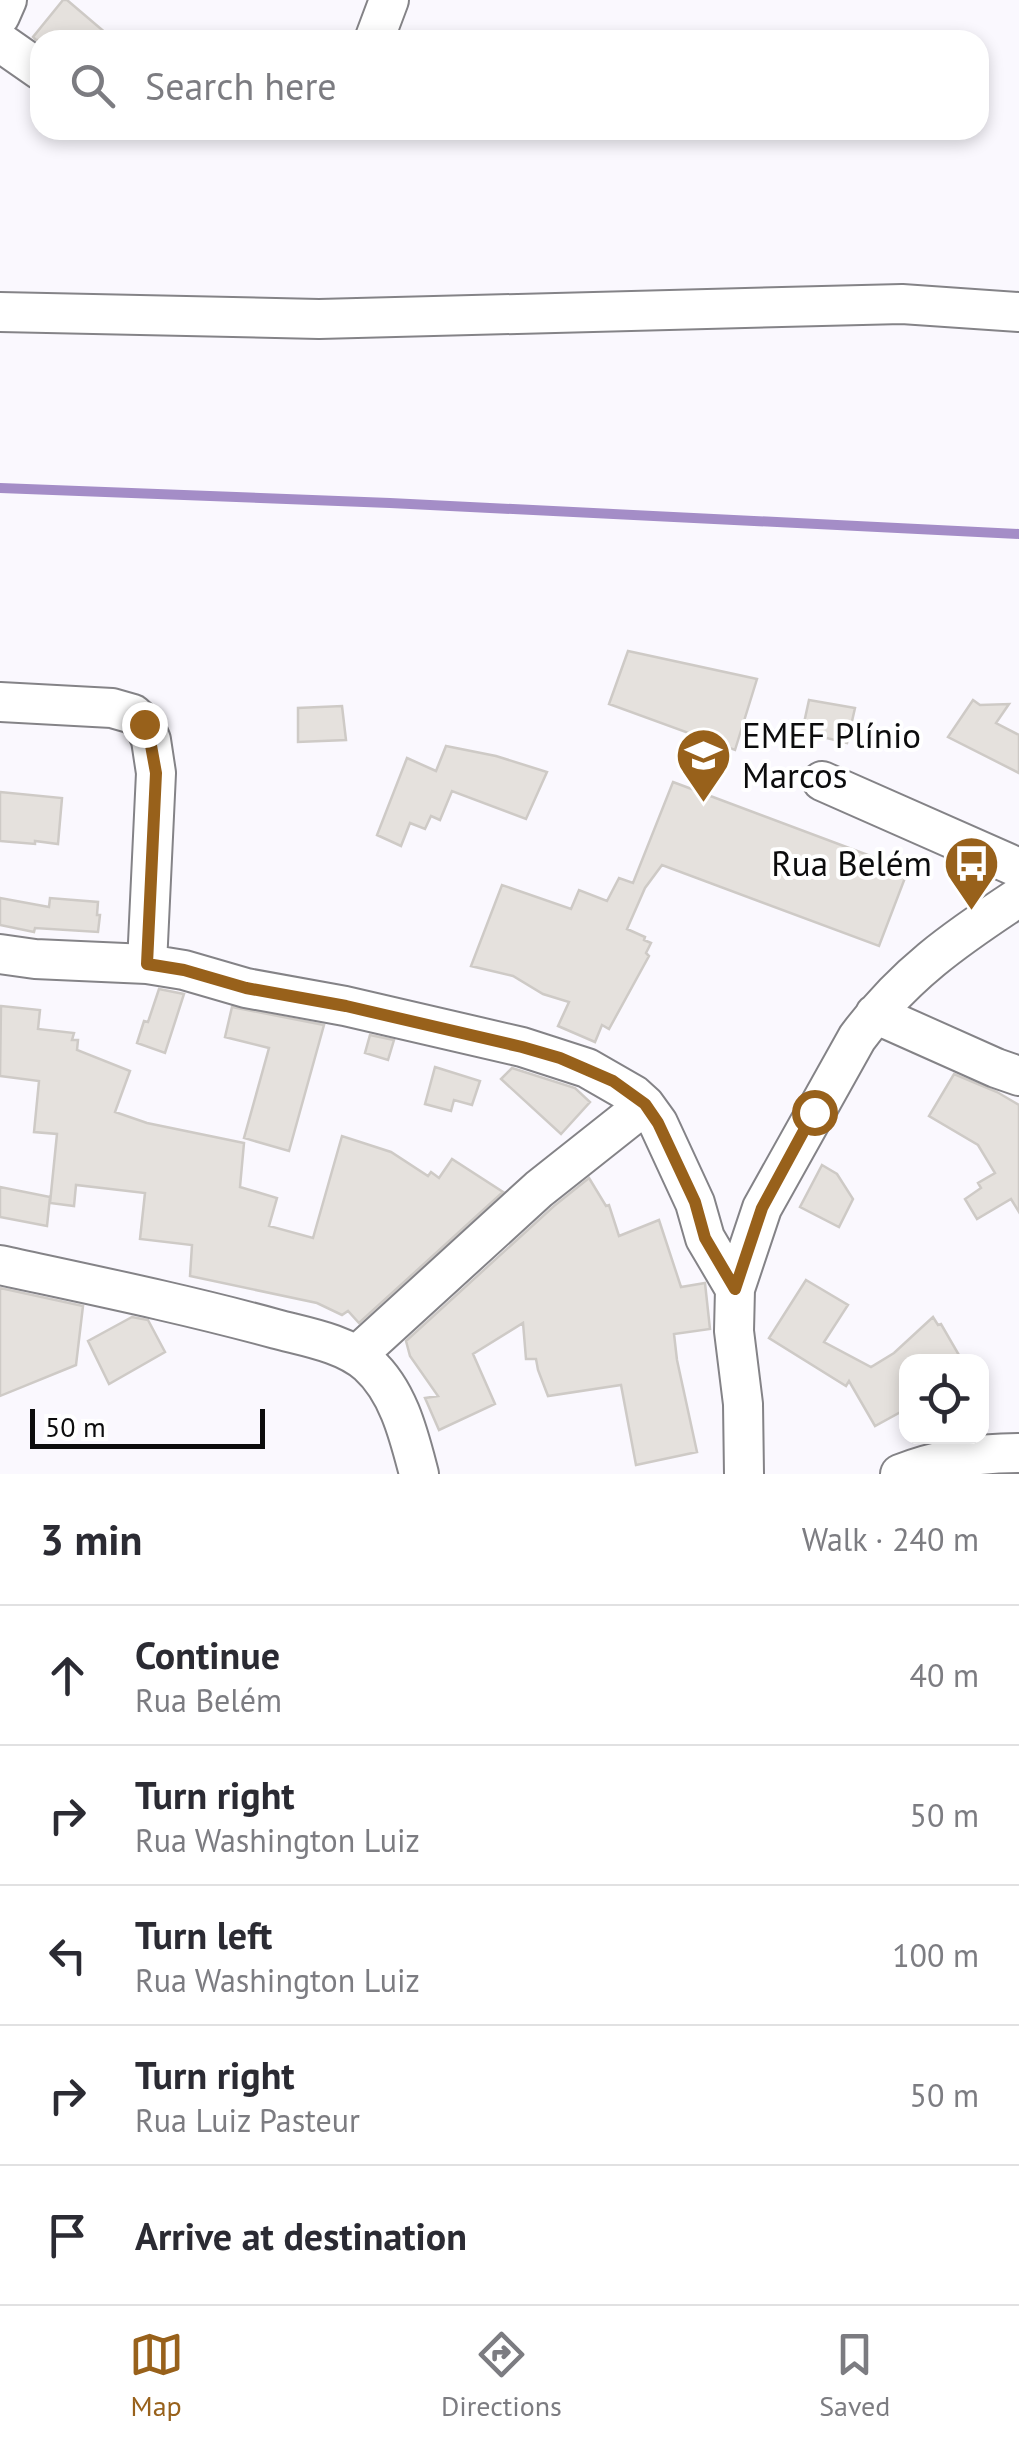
<!DOCTYPE html>
<meta charset="utf-8">
<style>
:root{--surface:#fff;--page:#f2f2f3;--text:#2b2b33;--muted:#7c7c81;--line:#e1e1e2;--accent:#98611b}
body{margin:0;font-family:"PT Sans",sans-serif;background:var(--page);color:var(--text)}
.controls{position:absolute;right:30px;bottom:30px;display:grid;overflow:hidden;border-radius:20px;box-shadow:0 5px 15px #0003}
.controls button{width:90px;height:90px;display:grid;place-items:center;padding:0;border:0;border-bottom:2px solid var(--line);background:var(--surface);color:var(--text);font:50px sans-serif}
.scale{position:absolute;left:30px;bottom:25px;width:235px;box-sizing:border-box;padding-left:10px;border:5px solid #0c0c0d;border-top:0;font-size:28px;line-height:35px;white-space:nowrap;color:#0c0c0d;-webkit-text-stroke:8px #fff;paint-order:stroke}
.stop{position:absolute;width:30px;height:30px;margin:-22px;border:8px solid #98611b;border-radius:50%;background:#fff}
.stop.end{background:#98611b;border-color:#fff;box-shadow:0 2px 10px #0008}
.list{margin:0;padding:0;list-style:none}
h2{display:flex;justify-content:space-between;align-items:center;height:130px;margin:0;padding:0 40px;font-size:42px}
h2 small{font-size:32px;font-weight:400;color:var(--muted)}
.list li{display:grid;grid-template-columns:65px 1fr auto;gap:30px;align-items:center;box-sizing:border-box;height:140px;padding:0 40px;border-top:2px solid var(--line)}
.list b{display:block;font-size:38px;white-space:nowrap}
.list p{margin:0;font-size:32px;white-space:nowrap;color:var(--muted)}
.list em{font-size:32px;font-style:normal;color:var(--muted)}
.icon{flex:none;width:55px;height:55px;fill:none;stroke:currentColor;stroke-width:2;stroke-linecap:round;stroke-linejoin:round}
.map{position:relative;flex:none;width:1019px;height:1474px;overflow:hidden}
.search{position:absolute;background:var(--surface);box-shadow:0 5px 15px #0003;left:30px;right:30px;top:30px;height:110px;display:flex;align-items:center;gap:25px;box-sizing:border-box;padding:0 35px;border-radius:30px;color:var(--muted);font-size:38px}
.sheet{height:830px;background:var(--surface)}
nav{display:flex;justify-content:space-around;align-items:center;box-sizing:border-box;height:140px;border-top:2px solid var(--line);background:var(--surface);font-size:28px;color:var(--muted)}
nav a{display:grid;justify-items:center;gap:5px}
nav .on{color:var(--accent)}
.map>svg:first-child{display:block}
.lines{fill:none;stroke-linecap:round;stroke-linejoin:round}
.stream{stroke:#a48dc7;stroke-width:10}
.building{fill:#e5e1dd;stroke:#cecac6;stroke-width:2.5}
.minor-casing{stroke:#848387;stroke-width:42}
.minor{stroke:#fff;stroke-width:38}
.route{stroke:#98611b;stroke-width:12}
.labels{text-anchor:middle;stroke-width:8;stroke-linejoin:round;paint-order:stroke}
.poi-label{font-size:35px;fill:#0c0c0d;stroke:#fff;text-anchor:start}
</style>
<div class="map">
<svg width="1019" height="1474" viewBox="0 0 1019 1474">
<rect width="100%" height="100%" fill="#faf8fe"/>
<g class="lines">
<path class="stream" d="M0,488L390,503L1019,534"/>
</g>
<path class="building" d="M63,0H67L114,40H36L33,37Z
M628,651L757,679L735,750L609,704Z
M809,700L855,708L847,743L802,732Z
M973,700L980,705L1009,704L996,723L1019,735V773L948,737Z
M342,706L346,740L298,742V708Z
M446,746L496,756L547,772L526,819L452,791L440,820L431,816L425,829L410,823L401,846L377,835L407,758L436,771Z
M673,782L908,870L879,946L662,865L645,888L627,929L645,937L644,940L651,943L646,953L649,956L609,1029L602,1025L595,1042L558,1026L569,1002L543,994L513,976L471,966L502,885L571,909L579,890L607,901L619,878L633,883Z
M0,792L62,798L58,844L35,841V844L0,841Z
M0,898L49,907L50,898L98,902L97,915H100L98,932L35,928L34,932L0,925Z
M159,989L184,994L165,1053L137,1043L144,1021L148,1022Z
M1,1006L40,1010L38,1029L74,1033L72,1040H78L77,1050L130,1071L115,1112L147,1123L244,1143L240,1187L277,1198L269,1226L313,1238L342,1136L391,1152L428,1176L431,1172L439,1178L452,1159L503,1192L359,1323L348,1311L342,1315L317,1303L190,1276L192,1245L140,1239L145,1193L76,1185L74,1206L50,1203L57,1134L34,1132L39,1081L0,1076Z
M232,1007L324,1025L289,1151L244,1138L269,1048L225,1037Z
M370,1035L394,1040L388,1060L365,1053Z
M435,1067L480,1081L472,1105L454,1100L451,1111L425,1104Z
M512,1068L575,1088L590,1102L561,1134L501,1079Z
M954,1074L997,1092L1019,1105V1212L1011,1199L977,1219L965,1199L981,1188L978,1183L995,1173L978,1145L929,1116Z
M822,1165L837,1174L853,1199L839,1227L800,1207Z
M589,1178L606,1206L609,1205L619,1236L659,1220L681,1287L705,1283L710,1329L674,1334L677,1360L697,1452L636,1465L621,1385L548,1396L538,1370L536,1359H526L523,1323L473,1354L495,1404L439,1430L425,1398L438,1396L410,1356L406,1341L554,1206Z
M0,1187L50,1197L47,1226L0,1217Z
M806,1280L848,1305L824,1342L871,1367L894,1353L933,1317L938,1325L941,1324L963,1362H906V1409L875,1426L849,1381L846,1386L769,1338Z
M0,1288L83,1306L76,1365L0,1396Z
M132,1317L148,1320L165,1352L109,1384L88,1341Z"/>
<g class="lines">
<defs>
<path id="minor" d="M0,16L7,0
M374,40L389,0
M0,42L40,70
M0,312L319,319L902,304L1019,312
M0,702L112,708L133,714L144,724L151,740L156,773L147,964
M822,781L1019,868
M0,954L35,959L147,964L184,970L246,988L345,1006L522,1047L587,1068L634,1095L645,1105L658,1123L695,1203L705,1238L735,1289L734,1331L743,1404L744,1474
M875,1014L996,1068L1019,1076
M0,1265C92,1285 185,1304 276,1329C306,1337 344,1343 368,1364C399,1392 409,1436 419,1474
M735,1289L762,1208L857,1038C903,975 955,939 1019,897
M357,1355L539,1189L645,1105
M900,1474C938,1459 978,1453 1019,1453"/>
</defs>
<use href="#minor" class="minor-casing"/>
<use href="#minor" class="minor"/>
</g>
<g class="lines">
<path class="route" d="M144,724L150,740L156,773L147,964L184,970L246,988L346,1006L522,1047L560,1058L613,1081L645,1104L658,1123L695,1202L705,1238L735,1289L762,1208L814,1112"/>
</g>
<defs>
<symbol id="school-pin" viewBox="-11 -11 22 30"><path d="M0 17L-7.5 6A9.5 9.5 0 1 1 7.5 6Z" fill="#98611b" stroke="#fff"/><path d="M0-5L7-2L0 1L-7-2ZM-4 1L0 2.5L4 1V4Q0 6-4 4Z" fill="#fff"/></symbol>
<symbol id="bus-pin" viewBox="-11 -11 22 30"><path d="M0 17L-7.5 6A9.5 9.5 0 1 1 7.5 6Z" fill="#98611b" stroke="#fff"/><path d="M-5-6H5V4H4V6H2V4H-2V6H-4V4H-5ZM-3.5-4V0h7V-4ZM-3.5 1.2v1.5H-2V1.2ZM2 1.2v1.5H3.5V1.2Z" fill="#fff"/></symbol>
</defs>
<g fill-rule="evenodd">
<use href="#school-pin" x="672" y="724" width="63" height="86"/>
<use href="#bus-pin" x="940" y="832" width="63" height="86"/>
</g>
<g class="labels">
<g class="poi-label">
<text x="742" y="748">EMEF Plínio<tspan x="742" dy="40">Marcos</tspan></text>
<text x="932" y="876" text-anchor="end">Rua Belém</text>
</g>
</g>
</svg>
<div class="controls">
<button><svg class="icon" aria-label="locate" viewBox="0 0 24 24"><circle cx="12" cy="12" r="6"/><path d="M12 2v4M12 18v4M2 12h4M18 12h4"/></svg></button>
</div>
<div class="scale">50 m</div>
<div class="stop" style="left:814px;top:1112px"></div>
<div class="stop end" style="left:144px;top:724px"></div>
<div class="search"><svg class="icon" aria-label="search" viewBox="0 0 24 24"><circle cx="10" cy="10" r="6"/><path d="M15 15l6 6"/></svg>Search here</div>
</div>
<section class="sheet">
<h2>3 min<small>Walk · 240 m</small></h2>
<ul class="list">
<li><svg class="icon" aria-label="ahead" viewBox="0 0 24 24"><path d="M12 20V5M6 11l6-6 6 6"/></svg><div><b>Continue</b><p>Rua Belém</p></div><em>40 m</em></li>
<li><svg class="icon" aria-label="right" viewBox="0 0 24 24"><path d="M7 20v-9h11M14 6l5 5-5 5"/></svg><div><b>Turn right</b><p>Rua Washington Luiz</p></div><em>50 m</em></li>
<li><svg class="icon" aria-label="left" viewBox="0 0 24 24"><path d="M17 20v-9H6M10 6l-5 5 5 5"/></svg><div><b>Turn left</b><p>Rua Washington Luiz</p></div><em>100 m</em></li>
<li><svg class="icon" aria-label="right" viewBox="0 0 24 24"><path d="M7 20v-9h11M14 6l5 5-5 5"/></svg><div><b>Turn right</b><p>Rua Luiz Pasteur</p></div><em>50 m</em></li>
<li><svg class="icon" aria-label="arrive" viewBox="0 0 24 24"><path d="M6 21V4h12l-3 4 3 4H6"/></svg><div><b>Arrive at destination</b></div></li>
</ul>
</section>
<nav>
<a class="on"><svg class="icon" aria-label="map" viewBox="0 0 24 24"><path d="M3 6l6-2 6 2 6-2v14l-6 2-6-2-6 2zM9 4v14M15 6v14"/></svg>Map</a>
<a><svg class="icon" aria-label="directions" viewBox="0 0 24 24"><path d="M12 3l9 9-9 9-9-9zM9 14v-3h6M13 9l2 2-2 2"/></svg>Directions</a>
<a><svg class="icon" aria-label="saved" viewBox="0 0 24 24"><path d="M7 4h10v16l-5-4-5 4z"/></svg>Saved</a>
</nav>
